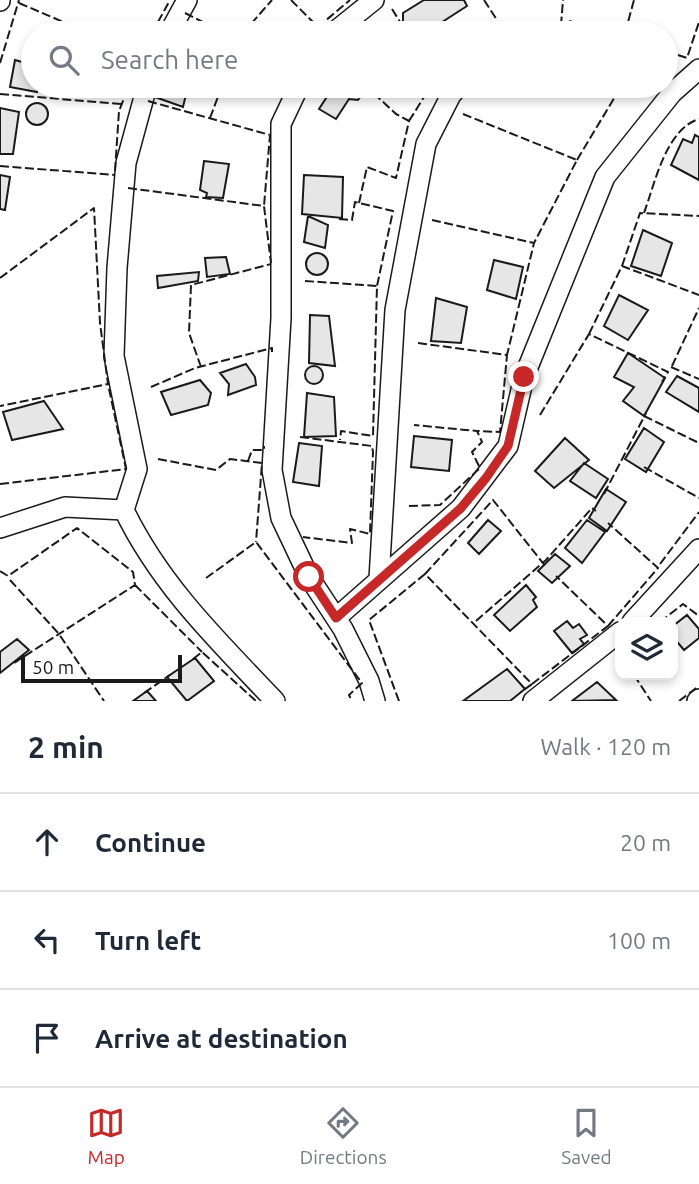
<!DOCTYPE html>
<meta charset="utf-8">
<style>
:root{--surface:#fff;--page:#f6f6f7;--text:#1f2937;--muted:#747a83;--line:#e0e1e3;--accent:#c62828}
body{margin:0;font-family:Ubuntu,sans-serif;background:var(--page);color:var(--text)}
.controls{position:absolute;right:21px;bottom:21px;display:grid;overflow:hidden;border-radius:14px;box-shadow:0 4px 10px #0003}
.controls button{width:63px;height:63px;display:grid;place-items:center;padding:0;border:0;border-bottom:2px solid var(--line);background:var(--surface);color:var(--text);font:35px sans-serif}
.scale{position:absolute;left:21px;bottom:18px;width:161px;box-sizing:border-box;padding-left:7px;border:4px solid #1a1a1a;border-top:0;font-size:19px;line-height:24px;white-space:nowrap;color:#1a1a1a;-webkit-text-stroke:5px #fff;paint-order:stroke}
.stop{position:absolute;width:21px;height:21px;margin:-16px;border:5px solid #c62828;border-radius:50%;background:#fff}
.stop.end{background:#c62828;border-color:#fff;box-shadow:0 2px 7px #0008}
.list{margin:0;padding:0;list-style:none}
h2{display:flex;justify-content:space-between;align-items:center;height:91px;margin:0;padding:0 28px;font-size:30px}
h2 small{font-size:23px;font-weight:400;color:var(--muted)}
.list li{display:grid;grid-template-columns:46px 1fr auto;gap:21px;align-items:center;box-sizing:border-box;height:98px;padding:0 28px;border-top:2px solid var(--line)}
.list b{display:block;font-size:26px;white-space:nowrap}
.list em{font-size:23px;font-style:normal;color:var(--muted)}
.icon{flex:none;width:38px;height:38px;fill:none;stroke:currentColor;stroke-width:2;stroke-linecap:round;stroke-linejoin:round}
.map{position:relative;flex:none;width:699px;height:701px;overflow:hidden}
.search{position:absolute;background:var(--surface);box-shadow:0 4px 10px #0003;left:21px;right:21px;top:21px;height:77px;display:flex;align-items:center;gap:18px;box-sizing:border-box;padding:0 24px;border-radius:38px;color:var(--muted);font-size:26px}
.sheet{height:385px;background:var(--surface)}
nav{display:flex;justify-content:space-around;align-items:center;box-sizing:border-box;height:98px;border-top:2px solid var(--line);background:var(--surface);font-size:19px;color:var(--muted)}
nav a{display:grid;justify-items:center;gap:4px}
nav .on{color:var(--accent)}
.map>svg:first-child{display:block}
.building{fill:#e6e6e6;stroke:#1a1a1a;stroke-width:2}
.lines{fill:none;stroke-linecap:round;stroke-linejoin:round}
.minor-casing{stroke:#1a1a1a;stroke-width:22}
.minor{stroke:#fff;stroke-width:19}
.fence{stroke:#1a1a1a;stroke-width:2;stroke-dasharray:9 3.5;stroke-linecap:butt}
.route{stroke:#c62828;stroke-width:9}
</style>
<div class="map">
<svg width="699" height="701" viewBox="0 0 699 701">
<rect width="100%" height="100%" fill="#fff"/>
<path class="building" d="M424,0H464L467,6L425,33H409L403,27V13Z
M255,23L269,33H246Z
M15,60L33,65V86H39L37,92L10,87Z
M111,86H123L121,97L110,96Z
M158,86H188L183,107L155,97Z
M334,86H352L363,93L358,100L349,99L336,119L319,109Z
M26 114a11 11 0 1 1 22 0a11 11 0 1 1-22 0Z
M0,108L19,112L13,154H0Z
M695,135L699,137V180L671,165L683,139L692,143Z
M204,161L229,164L223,198L206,197L207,193L200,190Z
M0,175L10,177L5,210L0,209Z
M304,175L343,177L342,218L302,214Z
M308,216L328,225L325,248L304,242Z
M643,230L672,243L661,276L631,266Z
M306 264a11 11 0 1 1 22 0a11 11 0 1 1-22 0Z
M226,257L230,274L207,277L205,258Z
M494,260L523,267L516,299L487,290Z
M199,272L198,281L158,288L157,276Z
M619,295L648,310L628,340L604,326Z
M436,298L467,307L461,343L431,341Z
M310,315L329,316L335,366L309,363Z
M628,353L665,378L644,416L623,401L634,387L614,377Z
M246,364L255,377L256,385L228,395L229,384L220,373Z
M305 375a9 9 0 1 1 18 0a9 9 0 1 1-18 0Z
M677,376L699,388V412L666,392Z
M200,380L211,393L208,405L171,415L161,392Z
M307,393L334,397L336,436L304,437Z
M44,401L63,429L12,440L3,412Z
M644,428L664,442L646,472L625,459Z
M414,436L452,440L449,471L411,467Z
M565,438L589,460L554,488L535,471Z
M299,443L322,446L319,486L293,482Z
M584,463L608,479L596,498L570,481Z
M606,489L626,502L607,531L589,518Z
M488,520L501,531L479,554L468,543Z
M587,520L605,532L582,563L565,548Z
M555,554L570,566L552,583L538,571Z
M526,585L536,597L533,600L537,607L510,631L494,615Z
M687,615L699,629V638L684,650L673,637V626Z
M567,621L573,628L579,624L587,635L580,639L584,644L572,653L554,631Z
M17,639L29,650L0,673V652Z
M195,658L214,681L187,701L167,677Z
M507,669L525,689L510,701H463Z
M597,682L616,700L572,701Z
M147,691L156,701H133Z"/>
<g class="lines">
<defs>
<path id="minor" d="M0,1V0
M169,33L187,0
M333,33L374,0
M147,86L126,163L117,268L114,356L137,469L124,510C160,585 218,641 275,701
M299,86L281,124V318L272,470L281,518L309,577L343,629L369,681L375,701
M0,528L65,507L124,510
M379,579L395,310L426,144L451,95L459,86
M336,618L461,508L508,446L524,377L605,177L672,93L699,69
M632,622L699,549
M533,701L620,632
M697,701L699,699"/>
</defs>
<use href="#minor" class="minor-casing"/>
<use href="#minor" class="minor"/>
<path class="fence" d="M291,0L318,27L350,0
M484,0L497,20L500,33
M19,3L89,33
M392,9L407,33
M185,13L225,33
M569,21L613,33
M499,30L522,23L561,25L563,0
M152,33L170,0
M243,33L272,0
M310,33L318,27L316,25
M625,33L634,0
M666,51L687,58L699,22
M0,63L19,0
M0,94L121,104
M148,101L270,135L264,206
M463,114L577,160L534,243
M210,118L222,86
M409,121L431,86
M577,160L619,90L617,86
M0,166L115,175
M115,171L119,111L129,86
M128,188L264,206L271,263
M359,203L367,167L396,178L409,121L396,114L366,86
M644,213C655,183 666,129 699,119
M339,219L352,220L355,202L393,211L377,286
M432,220L534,243L507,355
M622,266L640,213L699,216
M0,278L94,208L100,323L108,384L0,406
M305,281L377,286L373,436L341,431L340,440
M589,334L622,266L699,295
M418,343L507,355L500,432L477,431
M672,366L699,308
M201,367L189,333L191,285L271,264
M671,367L699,379
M151,387L195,368L272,348V352
M540,415L589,334L668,372L662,382
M644,416L699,443
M300,437L372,446L373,452L370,534L350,529L352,543L303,537
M158,459L216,470L230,459L262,463L256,542
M248,461L252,450H264V446
M644,467L699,498
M0,484L126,469L108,384
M604,494L646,413
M409,506L440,505L480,468L472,452L482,442L477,431L414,425
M660,564L699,512
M0,571L8,576L77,528L133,572L135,585L14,663
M425,574L493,500L546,567
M206,578L256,542L362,683L349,695L352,701
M10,580L59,634L104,701
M135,585L202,652
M476,621L546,560L592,508L596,511
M660,622L683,604L699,616
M608,626L658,568L608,523
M193,659L202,652L256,701
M634,675L651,701
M532,684L608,626L556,576
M144,693L170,675
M399,701L369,620L425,574L532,684L521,692
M679,701L699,686"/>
</g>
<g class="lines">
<path class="route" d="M309,577L336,618L461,508L486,478L508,446L524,377"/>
</g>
</svg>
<div class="controls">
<button><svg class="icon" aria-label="layers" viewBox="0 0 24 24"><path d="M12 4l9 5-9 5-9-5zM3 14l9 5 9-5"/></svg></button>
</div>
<div class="scale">50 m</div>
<div class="stop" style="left:309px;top:577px"></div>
<div class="stop end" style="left:524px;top:377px"></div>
<div class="search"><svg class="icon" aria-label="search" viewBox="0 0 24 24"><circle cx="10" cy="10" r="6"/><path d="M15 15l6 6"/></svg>Search here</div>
</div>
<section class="sheet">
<h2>2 min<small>Walk · 120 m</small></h2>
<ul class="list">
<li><svg class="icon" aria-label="ahead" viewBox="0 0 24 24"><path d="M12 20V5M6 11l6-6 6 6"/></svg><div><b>Continue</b></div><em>20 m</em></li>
<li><svg class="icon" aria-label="left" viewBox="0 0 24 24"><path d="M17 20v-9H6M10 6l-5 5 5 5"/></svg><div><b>Turn left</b></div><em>100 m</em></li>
<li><svg class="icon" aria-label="arrive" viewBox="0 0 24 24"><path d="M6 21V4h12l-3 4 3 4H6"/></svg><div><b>Arrive at destination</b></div></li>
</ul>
</section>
<nav>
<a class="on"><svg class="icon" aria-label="map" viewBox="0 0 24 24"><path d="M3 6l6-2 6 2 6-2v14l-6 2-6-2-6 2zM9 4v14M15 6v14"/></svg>Map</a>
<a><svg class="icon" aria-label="directions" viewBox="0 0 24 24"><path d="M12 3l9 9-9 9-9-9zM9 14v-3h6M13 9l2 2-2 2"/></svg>Directions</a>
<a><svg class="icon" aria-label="saved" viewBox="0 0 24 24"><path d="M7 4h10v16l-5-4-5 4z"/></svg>Saved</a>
</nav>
